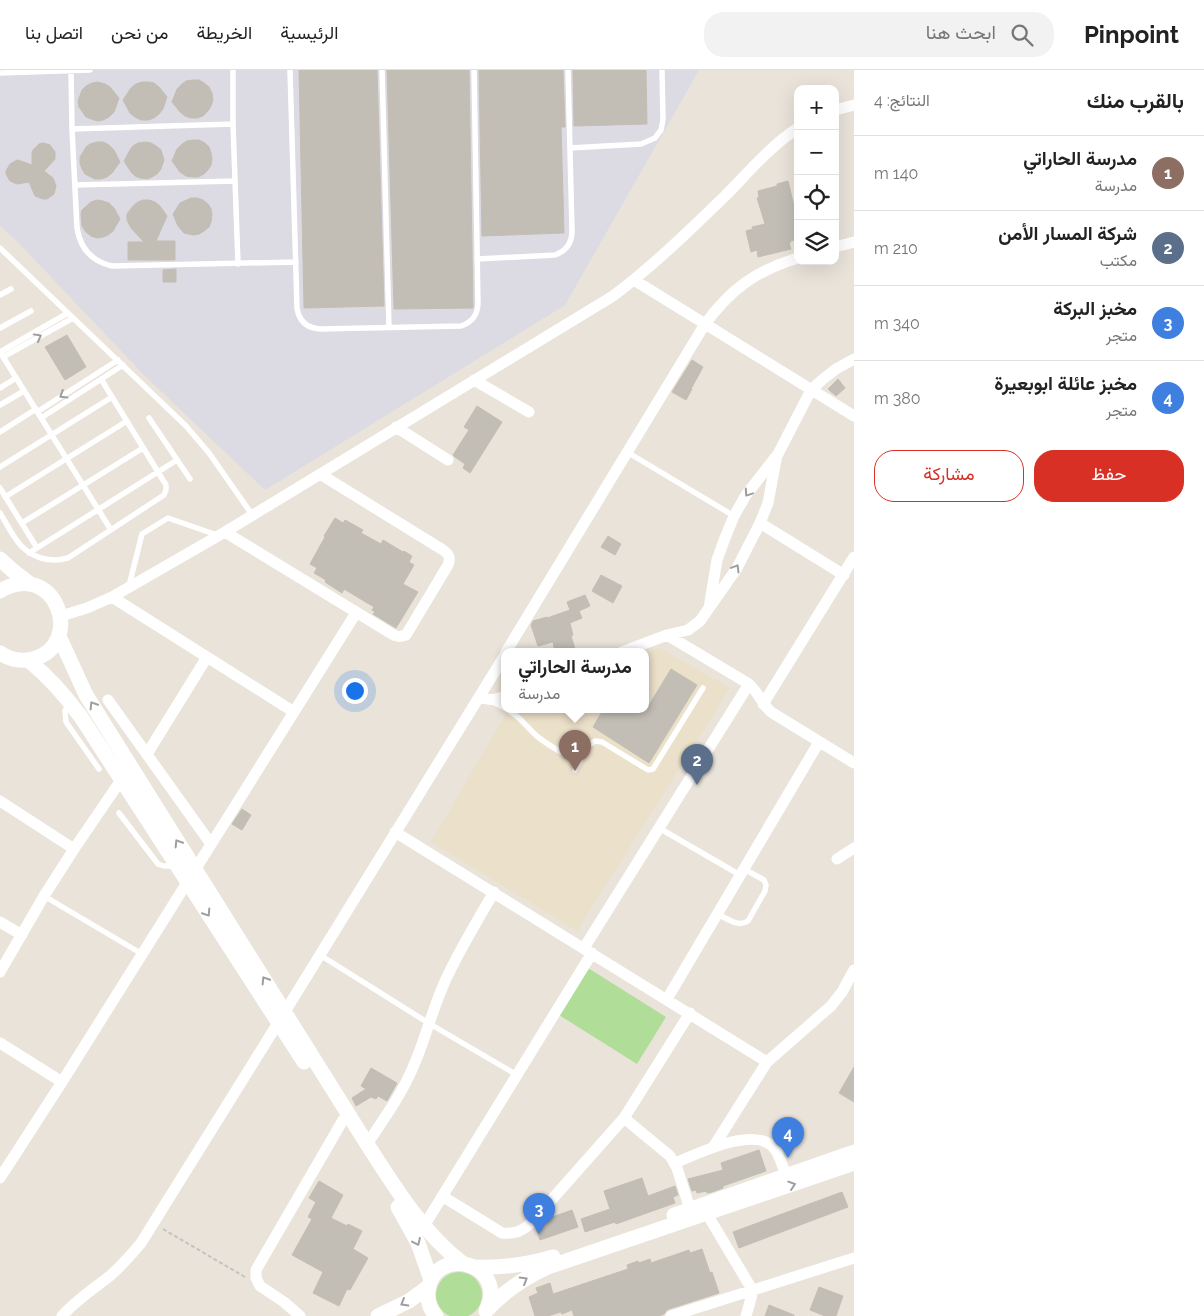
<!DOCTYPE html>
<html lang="ar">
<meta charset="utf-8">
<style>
:root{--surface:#fff;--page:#f2f2f2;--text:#222;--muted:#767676;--line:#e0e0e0;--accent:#d93025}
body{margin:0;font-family:Raleway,Vazirmatn,sans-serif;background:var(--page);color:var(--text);direction:rtl}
.controls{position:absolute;right:15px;top:15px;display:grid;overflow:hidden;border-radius:10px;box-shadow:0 5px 20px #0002}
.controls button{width:45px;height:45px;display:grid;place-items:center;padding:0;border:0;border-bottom:1px solid var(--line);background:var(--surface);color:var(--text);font:25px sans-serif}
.you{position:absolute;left:354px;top:620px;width:18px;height:18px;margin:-12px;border:4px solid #fff;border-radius:50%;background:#1a73e8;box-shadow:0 0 0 8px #1a73e833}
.badge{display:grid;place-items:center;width:32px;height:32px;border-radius:50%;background:var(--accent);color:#fff;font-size:16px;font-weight:700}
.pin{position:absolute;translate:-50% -41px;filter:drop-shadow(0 1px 2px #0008)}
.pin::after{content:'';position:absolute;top:26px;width:18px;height:15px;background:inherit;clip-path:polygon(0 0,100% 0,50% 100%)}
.popup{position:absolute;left:501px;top:578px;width:148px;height:65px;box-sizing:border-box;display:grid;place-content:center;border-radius:10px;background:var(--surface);filter:drop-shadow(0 1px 4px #0005);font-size:16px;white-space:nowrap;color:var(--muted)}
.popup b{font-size:19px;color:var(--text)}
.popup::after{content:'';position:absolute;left:50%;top:100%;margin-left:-10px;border:10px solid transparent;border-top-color:var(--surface)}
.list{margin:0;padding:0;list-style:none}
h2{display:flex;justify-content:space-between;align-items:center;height:65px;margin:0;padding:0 20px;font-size:21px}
h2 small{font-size:16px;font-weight:400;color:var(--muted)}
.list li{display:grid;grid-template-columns:32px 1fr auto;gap:15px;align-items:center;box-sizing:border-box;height:75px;padding:0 20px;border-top:1px solid var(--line)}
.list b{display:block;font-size:19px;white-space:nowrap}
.list p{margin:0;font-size:16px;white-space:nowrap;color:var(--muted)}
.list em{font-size:16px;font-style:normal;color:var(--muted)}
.actions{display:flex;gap:10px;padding:15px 20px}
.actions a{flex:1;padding:11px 0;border:1px solid var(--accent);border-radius:20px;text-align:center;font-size:18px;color:var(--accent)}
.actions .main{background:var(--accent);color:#fff}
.icon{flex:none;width:28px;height:28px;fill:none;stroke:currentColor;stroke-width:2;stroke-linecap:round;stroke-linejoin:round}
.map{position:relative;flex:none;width:854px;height:1246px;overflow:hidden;direction:ltr}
header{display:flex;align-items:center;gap:30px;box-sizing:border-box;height:70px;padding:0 25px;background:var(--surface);border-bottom:1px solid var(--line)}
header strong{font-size:24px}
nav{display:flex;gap:28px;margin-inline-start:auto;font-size:18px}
.search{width:350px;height:45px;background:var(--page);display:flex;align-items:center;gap:12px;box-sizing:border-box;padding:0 18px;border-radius:20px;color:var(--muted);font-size:19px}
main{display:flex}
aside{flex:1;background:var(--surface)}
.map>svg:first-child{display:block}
.industrial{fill:#dcdae2}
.education{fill:#ebe0c9}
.green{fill:#b0de98}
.building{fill:#c2bdb5;stroke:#c4beb4}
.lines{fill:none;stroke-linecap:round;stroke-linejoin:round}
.path{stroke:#c3c3c3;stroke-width:2;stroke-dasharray:4 2.5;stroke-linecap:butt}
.lane{stroke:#fff;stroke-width:5.5}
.street{stroke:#fff;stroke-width:11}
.secondary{stroke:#fff;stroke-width:15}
.oneway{stroke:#9e9e9e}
</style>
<header>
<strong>Pinpoint</strong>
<div class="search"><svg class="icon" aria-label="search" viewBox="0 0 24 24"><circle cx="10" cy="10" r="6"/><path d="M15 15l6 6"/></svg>ابحث هنا</div>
<nav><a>الرئيسية</a><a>الخريطة</a><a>من نحن</a><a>اتصل بنا</a></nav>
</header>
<main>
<aside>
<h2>بالقرب منك<small>النتائج: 4</small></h2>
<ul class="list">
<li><span class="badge" style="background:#8d6e63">1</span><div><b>مدرسة الحاراتي</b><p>مدرسة</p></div><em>140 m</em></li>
<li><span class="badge" style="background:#5c6f8a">2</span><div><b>شركة المسار الأمن</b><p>مكتب</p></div><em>210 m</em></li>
<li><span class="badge" style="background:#3f7fe0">3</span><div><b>مخبز البركة</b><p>متجر</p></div><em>340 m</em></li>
<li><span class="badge" style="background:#3f7fe0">4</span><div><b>مخبز عائلة ابوبعيرة</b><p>متجر</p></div><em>380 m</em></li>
</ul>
<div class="actions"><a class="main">حفظ</a><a>مشاركة</a></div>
</aside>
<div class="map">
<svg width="854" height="1246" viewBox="0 0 854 1246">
<rect width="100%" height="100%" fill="#e9e3da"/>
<path class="industrial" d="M0,0H699L565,235L265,420L143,304L16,170L0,156Z"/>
<path class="education" d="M659,578L730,618L577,861L431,772L508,640H645V583Z"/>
<path class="green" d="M588,898L666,947L637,994L559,945Z
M436 1225a23 23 0 1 1 46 0a23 23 0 1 1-46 0Z"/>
<path class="building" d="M299,0H377L384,236L304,238Z
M387,0H469L473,238L394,239Z
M479,0H563L565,57H561L564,163L482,166Z
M573,0H646L647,54L574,56Z
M193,10H199L204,13L209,17L212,23L213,30L211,36L208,41L203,46L197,48H191L185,46L180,42L172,32L177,19L181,15L186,11Z
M98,12L105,14L110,17L119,28L114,42L109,47L103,50L97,51L86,47L79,37L78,31L82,20L86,16L92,13Z
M142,12H148L154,13L159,17L167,27L163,39L159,44L154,48L148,50H141L135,47L130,43L123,30L131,18L136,14Z
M193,70H199L205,73L209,77L211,83L212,89L211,95L208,100L204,104L198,107H192L186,106L180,102L172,91L177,79L182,74L187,71Z
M97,72H103L109,75L114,80L120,92L112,103L107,107L101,109H95L85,104L82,99L80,93V87L86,77L90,74Z
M145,72L151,73L156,76L161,80L164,90L161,99L157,104L152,107L147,109L140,108L135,106L131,102L124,91L130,80L133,76L138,73Z
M43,73L50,75L55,82V89L44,101L53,108L56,116L54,124L47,129H43L35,126L29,112L17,114L10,111L6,104V101L10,94L17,90L21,91L32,95V83L33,80L39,74Z
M788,111L794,136H795L798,143V169L790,171L791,172L789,173L791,179L758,187L757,180L751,182L746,161L753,159L752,157L765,154L757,128L759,127L758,121L777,116V114Z
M191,128H197L203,130L208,134L211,139L212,145L211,152L209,157L204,161L199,164L193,165L184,163L178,156L173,144L180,133Z
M97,130L103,131L109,133L114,138L120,149L113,161L108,165L103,167L97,168L91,166L86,162L82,156L81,144L82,140L91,132Z
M143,130H149L155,132L160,136L167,146L156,171H175V190H128V172H144L131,158L127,150V144L133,136L138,132Z
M176,199V212H163V200Z
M67,265L86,297L65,310L45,277Z
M692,290L703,297L691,319H692L686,330L672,322Z
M838,309L845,318L836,326L828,319Z
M477,336L502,352L470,403L463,398L465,394L455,387L453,385L469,360L464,357Z
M335,448L343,453L345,450L363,460L361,463L381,474L383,470L403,482L404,481L412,486L409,492L414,495L403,514L418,522L396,558L373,544L375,542L372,540L374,537L344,519L342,523L325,512L326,510L314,503L317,498L310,494L325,467L324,466Z
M608,466L621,474L615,485L601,477Z
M601,505L622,516L613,533L592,521Z
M585,525L590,536L579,541L582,548L570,553L573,565L571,566L576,582H555L553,572L538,576L531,555L533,551L547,547V548L570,540L567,532Z
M671,599L697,615L649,693L593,657L603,640H646Z
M242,739L251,745L242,760L232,754Z
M854,997V1032L839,1023Z
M371,998L397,1013L387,1031L378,1026L376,1029L371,1027L356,1036L352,1028L366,1019L361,1016Z
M759,1080L766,1101L723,1116V1118L712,1122L707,1123V1121L697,1123L696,1120L692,1121L688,1109L723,1100L721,1093Z
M642,1108L648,1126L675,1116L678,1125L673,1127L675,1133L616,1154L615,1152L585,1162L581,1149L610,1139L604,1121Z
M319,1111L343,1125L331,1148L347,1156L348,1154L362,1161L353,1179L368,1188L350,1220L347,1219L339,1236L313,1223L323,1202L292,1185L312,1149L308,1147L316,1132L309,1128Z
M842,1122L848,1137L739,1178L733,1162Z
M572,1140L578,1157L540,1170L536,1159L544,1150Z
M702,1179L710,1203L712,1202L719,1223L669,1239L666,1241L664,1244L659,1246H574L572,1240L562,1244L561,1242L548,1246H535L529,1227L538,1223L536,1218L550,1213L553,1224L628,1199L627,1195L638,1191L639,1193L650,1189L651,1193L689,1180L690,1183Z
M819,1217L843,1226L836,1246H825L810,1240Z
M769,1235L794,1245V1246H765Z"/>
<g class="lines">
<path class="path" d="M163,1159L245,1207"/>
<path class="lane" d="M233,0V54L238,194
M290,0L297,238C299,251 307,258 320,259L461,256C472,252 477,246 478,234L474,0
M382,0L389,258
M71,1L72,59L77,158C80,178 91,191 112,196L296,192
M0,3L90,0
M72,59L233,54
M570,78L641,74L655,68L661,60L663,50L662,0
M75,115L235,111
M0,178L186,356L209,383L253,446
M477,189L555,185C566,181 572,173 572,161L568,0
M0,225L11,219
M0,258L31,241
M0,282L111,460
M0,282L68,243
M3,287L73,248
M0,318L16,308
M0,335L24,321
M37,342L118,290
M41,348L123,295
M149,348L190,409
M0,362L36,339
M627,382L734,446
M0,397L112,327
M0,418L37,478
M5,427L127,351
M0,443C12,462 18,481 41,488C51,491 58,491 68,488L164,425L166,420V415L101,309
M22,453L143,378
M29,483L177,390
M129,516L142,464L168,448L217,465
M491,631L505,638
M69,633L65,641L66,652L99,699
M508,640C521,647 527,658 538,667C550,677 565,684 579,692
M575,700L589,675L595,671L602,672L648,700L653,699L703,618
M119,743L158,794L164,796H174
M659,758L740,805
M44,826L142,884
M717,844C727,848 738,858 748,851L765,821L766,815L764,810L744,799
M320,885L430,954L517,1005"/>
<path class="street" d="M835,40L854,35
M835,177L854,172
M634,210L854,346
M474,310L529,342
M396,357L448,390
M760,453L844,505
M225,462L392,564C397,567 400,567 406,565L448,495C451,488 449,484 443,480L320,404
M112,527L294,642
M709,538L717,490L725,468L734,446L746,425L778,384L811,320L823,309L836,299L854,289
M61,546L87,538L112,527L225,462L613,226C653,196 689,161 725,126C748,103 770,76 798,58
M667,565L749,614C758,622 762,634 771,642L854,693
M506,582L705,254C731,219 755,201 798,188
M622,582L667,565L688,560L700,551L737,498L760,453L768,433L777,385
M479,627C489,631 496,630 505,626
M108,630L211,774
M763,634L854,487
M147,684L207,587
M0,731L74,779
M395,762L767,992
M837,789L854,778
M0,852L22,865
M584,878L749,614
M0,902L44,826L74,779L121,710
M667,929L819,672
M0,973L62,1012
M624,1048L670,1086L677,1098L690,1139
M367,1074C384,1049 402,1024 414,995C426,967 433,937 446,909C460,879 477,851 494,822
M714,1076L767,992L831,936L842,922L854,900
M675,1093C697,1084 753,1056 773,1077C780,1084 782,1096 786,1105
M0,1108L62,1012L356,543
M442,1126L502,1163C515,1164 521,1162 531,1153L624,1048L690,943
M707,1144L753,1221L746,1246
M424,1156L592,883
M62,1246C76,1230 95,1218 111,1205C122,1195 132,1184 141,1173L278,953L505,585
M300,1246L284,1232L260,1216L256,1208V1200L343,1050
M671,1246L854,1188"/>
<path class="secondary" d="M0,489L12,500L30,514
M0,521C56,488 86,575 33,589C21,592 10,590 0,583
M59,566L86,625L367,1074C395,1117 421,1161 462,1193
M28,590C49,607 65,625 81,647L304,992
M398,1137L418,1173L431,1210
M674,1145L854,1082
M475,1197C502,1198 527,1195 553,1187
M486,1241C504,1221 524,1208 548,1197L854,1093
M378,1246L409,1231L428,1217
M436,1246C430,1239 427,1230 428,1221C434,1173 510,1193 486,1241"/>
</g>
<defs><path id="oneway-chevron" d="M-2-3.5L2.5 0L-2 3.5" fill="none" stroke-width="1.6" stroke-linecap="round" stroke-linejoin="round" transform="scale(1.25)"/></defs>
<g class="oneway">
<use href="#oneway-chevron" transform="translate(38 267) rotate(-29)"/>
<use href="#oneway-chevron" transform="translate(63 325) rotate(148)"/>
<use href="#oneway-chevron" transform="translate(748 423) rotate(124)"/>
<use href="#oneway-chevron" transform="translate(736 498) rotate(-59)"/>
<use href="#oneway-chevron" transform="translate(93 635) rotate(-122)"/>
<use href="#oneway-chevron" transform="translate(178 773) rotate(-122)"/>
<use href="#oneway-chevron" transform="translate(207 843) rotate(57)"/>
<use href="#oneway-chevron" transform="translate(265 910) rotate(-122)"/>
<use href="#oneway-chevron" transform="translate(792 1115) rotate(-19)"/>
<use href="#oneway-chevron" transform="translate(417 1172) rotate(65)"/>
<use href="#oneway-chevron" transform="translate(524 1210) rotate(-30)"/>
<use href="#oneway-chevron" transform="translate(404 1233) rotate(150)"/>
</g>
</svg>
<div class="controls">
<button>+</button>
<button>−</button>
<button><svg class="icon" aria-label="locate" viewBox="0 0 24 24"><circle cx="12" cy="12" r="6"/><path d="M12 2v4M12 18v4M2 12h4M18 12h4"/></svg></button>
<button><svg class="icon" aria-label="layers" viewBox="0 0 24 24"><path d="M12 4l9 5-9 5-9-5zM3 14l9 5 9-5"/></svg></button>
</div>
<div class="you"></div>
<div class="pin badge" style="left:575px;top:701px;background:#8d6e63">1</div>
<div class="popup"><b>مدرسة الحاراتي</b>مدرسة</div>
<div class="pin badge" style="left:697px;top:715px;background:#5c6f8a">2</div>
<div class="pin badge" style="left:539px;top:1164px;background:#3f7fe0">3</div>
<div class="pin badge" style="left:788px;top:1088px;background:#3f7fe0">4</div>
</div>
</main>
